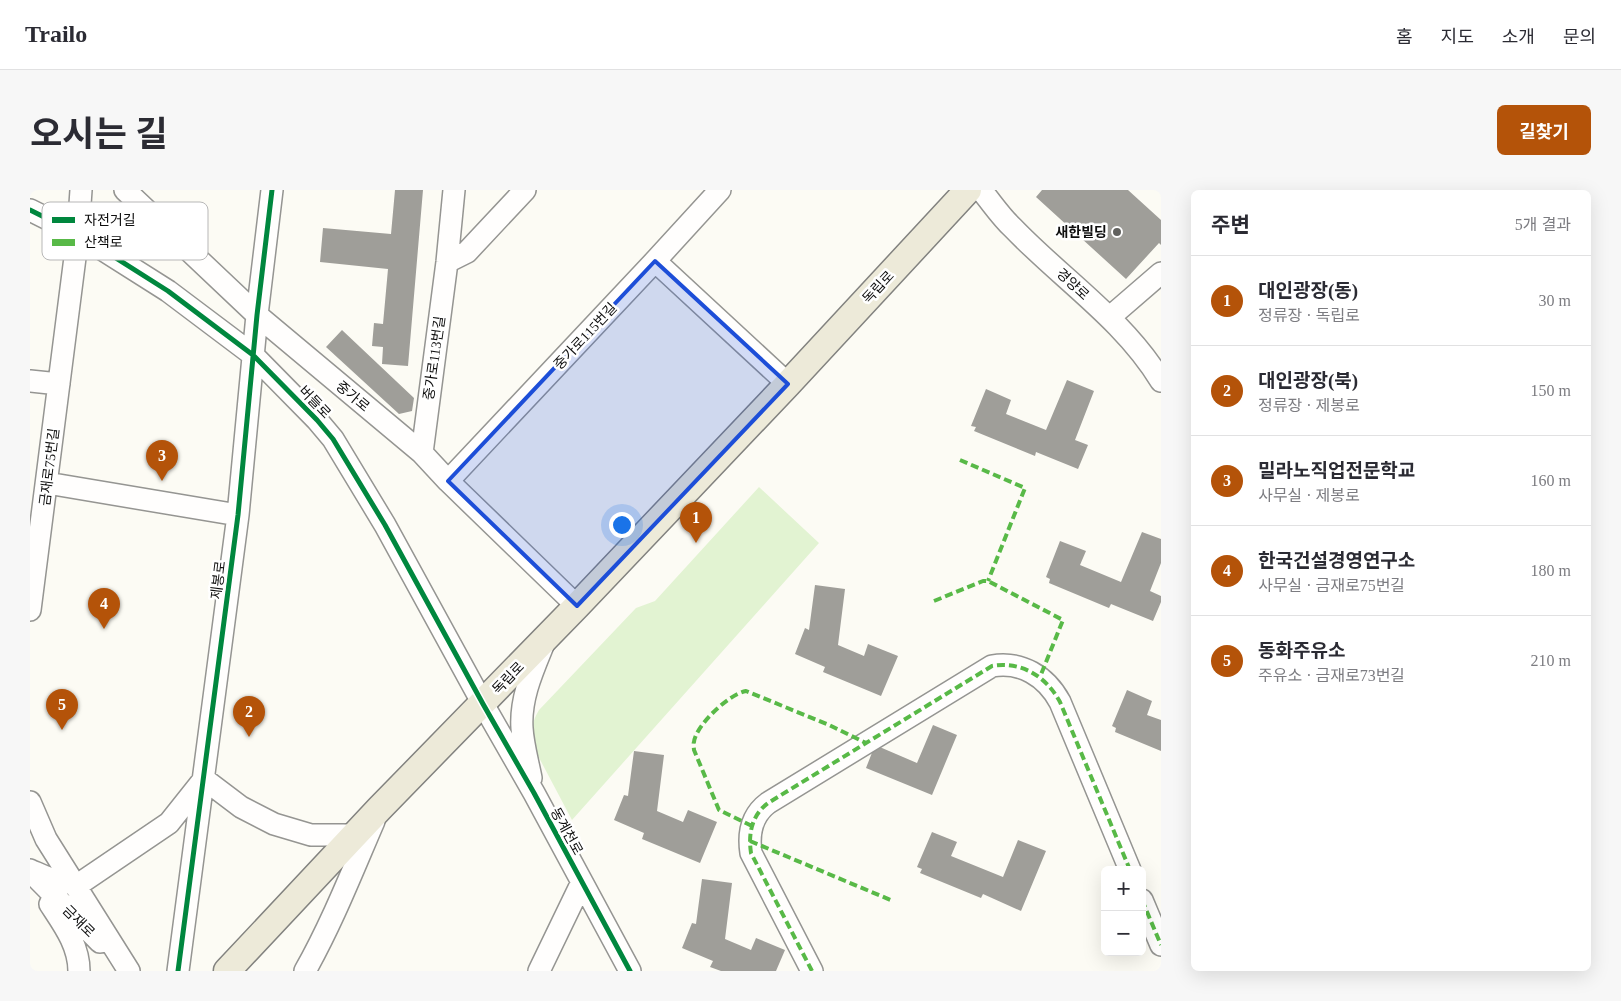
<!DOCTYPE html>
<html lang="ko">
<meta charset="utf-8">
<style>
:root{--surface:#fff;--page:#f7f7f7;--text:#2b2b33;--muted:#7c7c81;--line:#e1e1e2;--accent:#b45309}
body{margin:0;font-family:"Times New Roman","Noto Sans KR",serif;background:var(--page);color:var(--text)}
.controls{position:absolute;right:15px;bottom:15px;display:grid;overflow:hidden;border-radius:8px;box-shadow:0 5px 20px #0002}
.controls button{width:45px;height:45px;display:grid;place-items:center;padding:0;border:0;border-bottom:1px solid var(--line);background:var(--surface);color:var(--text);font:25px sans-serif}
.you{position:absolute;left:591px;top:334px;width:18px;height:18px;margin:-12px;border:4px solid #fff;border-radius:50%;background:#1a73e8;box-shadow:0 0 0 8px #1a73e833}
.badge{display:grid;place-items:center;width:32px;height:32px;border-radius:50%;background:var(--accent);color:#fff;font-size:16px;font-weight:700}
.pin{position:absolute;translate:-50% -41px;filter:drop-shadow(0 1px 2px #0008)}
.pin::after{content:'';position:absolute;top:26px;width:18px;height:15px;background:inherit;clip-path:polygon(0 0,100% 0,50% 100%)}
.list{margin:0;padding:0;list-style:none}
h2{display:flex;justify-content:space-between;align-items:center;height:65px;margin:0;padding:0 20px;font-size:21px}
h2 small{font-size:16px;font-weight:400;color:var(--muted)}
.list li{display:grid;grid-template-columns:32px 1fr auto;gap:15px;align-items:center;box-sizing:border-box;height:90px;padding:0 20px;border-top:1px solid var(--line)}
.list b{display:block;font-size:19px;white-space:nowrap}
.list p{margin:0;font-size:16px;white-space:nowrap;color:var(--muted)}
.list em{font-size:16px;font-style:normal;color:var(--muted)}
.map{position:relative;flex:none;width:1131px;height:781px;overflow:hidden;border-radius:8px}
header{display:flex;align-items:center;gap:30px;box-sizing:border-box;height:70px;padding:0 25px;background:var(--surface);border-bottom:1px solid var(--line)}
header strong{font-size:24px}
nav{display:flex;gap:28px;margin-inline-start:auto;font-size:18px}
.intro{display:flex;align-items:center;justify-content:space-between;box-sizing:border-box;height:120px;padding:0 30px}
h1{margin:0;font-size:35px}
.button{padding:12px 22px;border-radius:8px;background:var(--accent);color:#fff;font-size:18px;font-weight:700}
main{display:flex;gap:30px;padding:0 30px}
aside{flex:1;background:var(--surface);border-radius:8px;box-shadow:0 5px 20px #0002}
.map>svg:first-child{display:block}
.green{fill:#e2f3d2}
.building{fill:#9f9e99}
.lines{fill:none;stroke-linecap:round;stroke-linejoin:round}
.minor-casing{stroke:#959592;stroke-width:24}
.major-casing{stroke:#82827f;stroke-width:29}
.minor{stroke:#fffefd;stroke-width:21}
.major{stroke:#edead9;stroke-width:26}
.quiet{stroke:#58b947;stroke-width:4;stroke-dasharray:8 4;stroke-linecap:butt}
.cycleway-casing{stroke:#fff;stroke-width:8}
.cycleway{stroke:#00873e;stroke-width:5}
.marked{fill:#1d4ed8;fill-opacity:0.2;stroke:#1d4ed8;stroke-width:4;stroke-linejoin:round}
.poi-dot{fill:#61615e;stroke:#fff;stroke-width:2}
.labels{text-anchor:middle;stroke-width:5;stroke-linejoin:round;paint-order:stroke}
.poi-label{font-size:14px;font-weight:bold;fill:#0e0e0e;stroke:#fff;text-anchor:end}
.street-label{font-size:14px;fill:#0e0e0e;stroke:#fff}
.key{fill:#fff;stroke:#b7b7b7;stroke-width:1}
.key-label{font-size:14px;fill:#0e0e0e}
</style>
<header>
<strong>Trailo</strong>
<nav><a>홈</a><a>지도</a><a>소개</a><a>문의</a></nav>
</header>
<div class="intro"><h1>오시는 길</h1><a class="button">길찾기</a></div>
<main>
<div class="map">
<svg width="1131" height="781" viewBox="0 0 1131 781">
<rect width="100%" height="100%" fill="#fcfbf4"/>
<path class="green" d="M729,297L789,353L542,630L506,562C501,545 500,535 509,520L606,418L625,411Z"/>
<path class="building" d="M365,0H393L378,176L352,174L353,157L342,156L344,133L353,134L358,79L290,72L293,38L361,44Z
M1012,0H1098L1131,30V55L1129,53L1096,89L1006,7Z
M312,140L384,208L382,221L369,224L296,157Z
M1037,190L1064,201L1045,250L1058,255L1048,279L1006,262L1005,266L944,241L946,237L941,236L956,199L981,210L976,224L1016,240Z
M1112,342L1131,349V373L1120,401L1131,406V412L1123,431L1081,414L1079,418L1019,393L1020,389L1016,387L1030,351L1056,361L1050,375L1091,392Z
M785,395L815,399L808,455L834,466L838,454L868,466L851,506L793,482L795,477L765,464L775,438L779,440Z
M1097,500L1122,511L1117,525L1131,530V561L1085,542L1086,538L1082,536Z
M903,535L927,545L902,605L836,578L845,555L887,573Z
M604,561L634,565L627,621L653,632L658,620L687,632L670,673L612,649L614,643L584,630L594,605L598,606Z
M902,642L927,652L921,666L973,687L988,650L1016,661L991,721L953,704L951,708L890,683L892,679L887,677Z
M672,689L702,693L695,749L721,760L726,748L755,760L746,781H691L680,777L683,771L652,758L662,733L666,734Z"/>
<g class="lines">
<defs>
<path id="minor" d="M95,0L227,125L392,263L418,291L547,416
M951,0C962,13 971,27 983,38C1032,89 1094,130 1131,191
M0,20L48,44L138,101L223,165L287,230L303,249L355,335L453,514L504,603L600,781
M625,71L758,194
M417,72L437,62L495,0
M1080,127L1131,83
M0,191L29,194
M392,263L417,72L424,0
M418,291L625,71L690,0
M17,293L208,325
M0,420L48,44L51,0
M501,588C498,572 493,555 492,538C490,508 503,480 514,453
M0,612L16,649L99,781
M0,680C16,687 34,697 52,692L139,633L174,589L211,617L244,634L281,645H324
M4,685L70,752
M1112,710L1131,755
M20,714C33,734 49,755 49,781
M148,781L208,325L227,125L242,0
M275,781C302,733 322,682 344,631
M509,781L552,692
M782,781L721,663C718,643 722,625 738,613L962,476C991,471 1016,486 1030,512L1100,680"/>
<path id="major" d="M197,781L349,619L547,416L758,194L938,0"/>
</defs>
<use href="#minor" class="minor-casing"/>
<use href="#major" class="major-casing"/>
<use href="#minor" class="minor"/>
<use href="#major" class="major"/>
<path class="quiet" d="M930,270L995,298L958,391
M904,411L953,391H958L1033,430L1010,487
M722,636L689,620L664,560C664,559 663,553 664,552C666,535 699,504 716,501L799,535L836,553
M720,651L863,711
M1112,710L1131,755
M782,781L721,663C718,643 722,625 738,613L962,476C991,471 1016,486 1030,512L1100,680"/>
<defs>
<path id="cycleway" d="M0,20L48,44L138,101L223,165L287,230L303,249L355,335L453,514L504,603L600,781
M148,781L208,325L227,125L242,0"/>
</defs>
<use href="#cycleway" class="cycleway-casing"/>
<use href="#cycleway" class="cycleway"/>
</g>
<path class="marked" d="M625,71L758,194L547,416L418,291Z"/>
<circle class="poi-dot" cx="1087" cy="42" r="5"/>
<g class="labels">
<g class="poi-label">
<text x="1077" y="47">새한빌딩</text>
</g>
<g class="street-label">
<text transform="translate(1043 94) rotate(43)" y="5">경양로</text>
<text transform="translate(848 97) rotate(-47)" y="5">독립로</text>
<text transform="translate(555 146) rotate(-47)" y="5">중가로115번길</text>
<text transform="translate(404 168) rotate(-82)" y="5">중가로113번길</text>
<text transform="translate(323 206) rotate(40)" y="5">중가로</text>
<text transform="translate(285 212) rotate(46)" y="5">버들로</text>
<text transform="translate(19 277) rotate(-83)" y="5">금재로75번길</text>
<text transform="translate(188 390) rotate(-83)" y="5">제봉로</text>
<text transform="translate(478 488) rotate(-46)" y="5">독립로</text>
<text transform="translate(537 641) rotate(61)" y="5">동계천로</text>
<text transform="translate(49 731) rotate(45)" y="5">금재로</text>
</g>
</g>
<rect x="12" y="12" width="166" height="58" rx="8" class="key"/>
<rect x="22" y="27" width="23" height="6" fill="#00873e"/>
<rect x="22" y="49" width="23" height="7" fill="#58b947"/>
<g class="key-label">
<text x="54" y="35">자전거길</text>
<text x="54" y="57">산책로</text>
</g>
</svg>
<div class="controls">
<button>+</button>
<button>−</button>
</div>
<div class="you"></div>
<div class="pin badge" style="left:666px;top:353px">1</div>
<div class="pin badge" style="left:219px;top:547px">2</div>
<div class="pin badge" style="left:132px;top:291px">3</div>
<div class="pin badge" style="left:74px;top:439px">4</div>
<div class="pin badge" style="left:32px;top:540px">5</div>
</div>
<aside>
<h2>주변<small>5개 결과</small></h2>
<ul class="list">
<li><span class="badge">1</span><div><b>대인광장(동)</b><p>정류장 · 독립로</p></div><em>30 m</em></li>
<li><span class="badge">2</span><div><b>대인광장(북)</b><p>정류장 · 제봉로</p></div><em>150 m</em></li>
<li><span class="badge">3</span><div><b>밀라노직업전문학교</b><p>사무실 · 제봉로</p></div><em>160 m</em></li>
<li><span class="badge">4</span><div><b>한국건설경영연구소</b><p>사무실 · 금재로75번길</p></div><em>180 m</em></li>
<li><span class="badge">5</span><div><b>동화주유소</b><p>주유소 · 금재로73번길</p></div><em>210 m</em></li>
</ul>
</aside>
</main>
